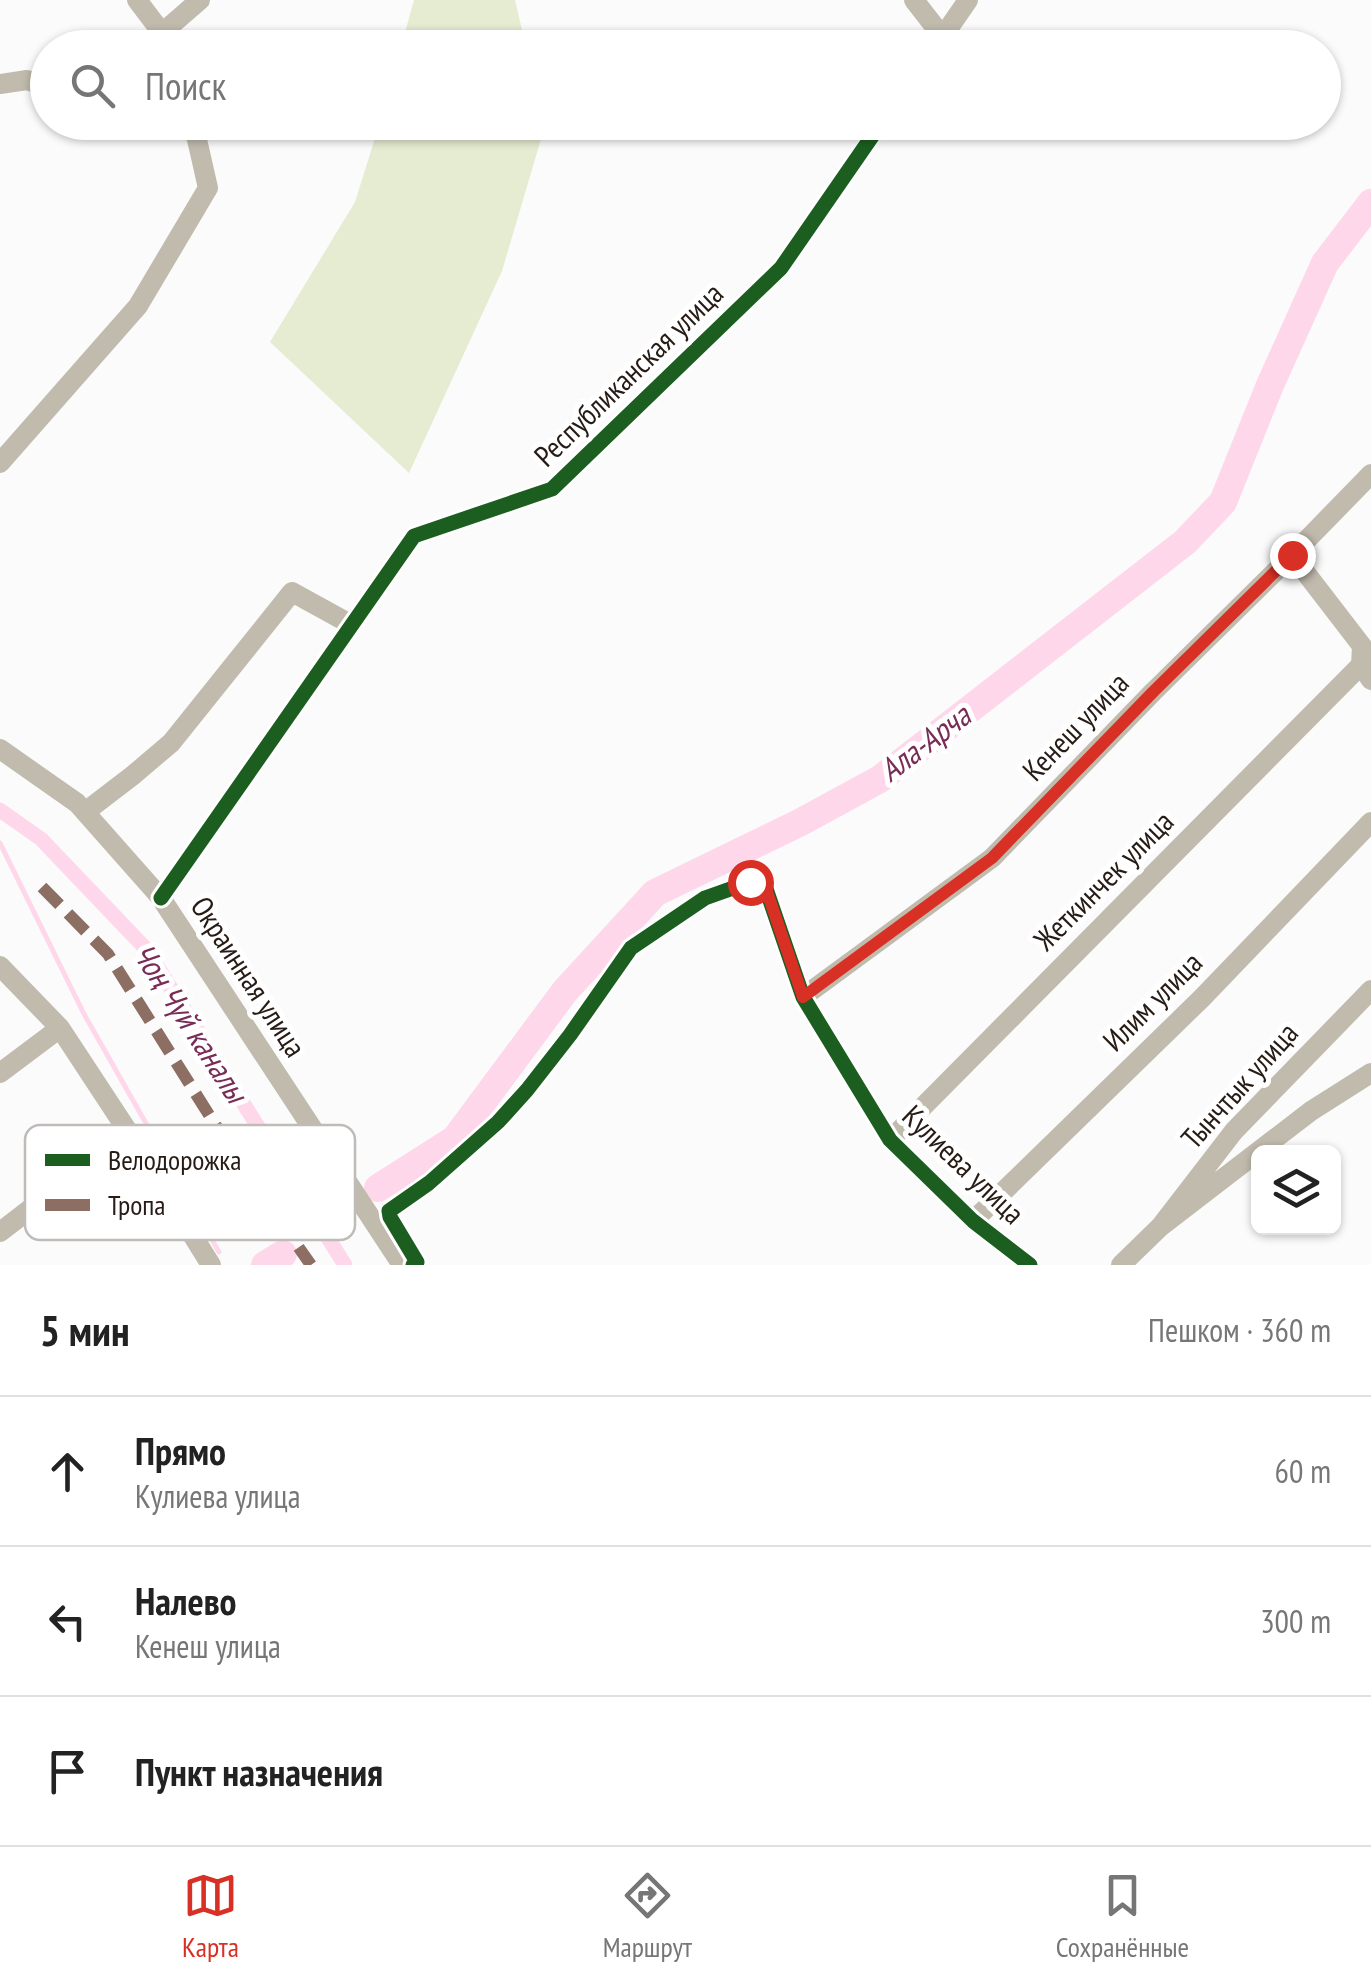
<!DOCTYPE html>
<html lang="ru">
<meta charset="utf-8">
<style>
:root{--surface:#fff;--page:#f6f6f6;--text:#222;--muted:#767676;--line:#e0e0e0;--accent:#d93025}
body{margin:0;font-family:"PT Sans Narrow",sans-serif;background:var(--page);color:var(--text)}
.controls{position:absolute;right:30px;bottom:30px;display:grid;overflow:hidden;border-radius:15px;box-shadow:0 2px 8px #0004}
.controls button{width:90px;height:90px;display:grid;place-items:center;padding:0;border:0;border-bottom:2px solid var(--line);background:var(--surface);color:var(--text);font:50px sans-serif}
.stop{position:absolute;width:30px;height:30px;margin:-22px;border:8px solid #d93025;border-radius:50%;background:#fff}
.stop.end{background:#d93025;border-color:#fff;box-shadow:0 2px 10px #0008}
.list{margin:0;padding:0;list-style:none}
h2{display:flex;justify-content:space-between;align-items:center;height:130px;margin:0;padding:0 40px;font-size:42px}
h2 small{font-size:32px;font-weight:400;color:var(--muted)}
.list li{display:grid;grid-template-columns:65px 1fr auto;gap:30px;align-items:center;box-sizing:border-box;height:150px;padding:0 40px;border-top:2px solid var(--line)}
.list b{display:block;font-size:38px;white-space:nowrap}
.list p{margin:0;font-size:32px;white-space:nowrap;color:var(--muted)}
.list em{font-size:32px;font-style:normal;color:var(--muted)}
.icon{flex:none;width:55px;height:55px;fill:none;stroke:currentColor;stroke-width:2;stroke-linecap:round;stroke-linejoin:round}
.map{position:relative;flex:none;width:1371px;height:1265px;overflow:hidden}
.search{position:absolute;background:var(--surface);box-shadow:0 2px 8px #0004;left:30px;right:30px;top:30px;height:110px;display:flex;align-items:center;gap:25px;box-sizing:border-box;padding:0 35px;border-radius:55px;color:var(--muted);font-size:38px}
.sheet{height:580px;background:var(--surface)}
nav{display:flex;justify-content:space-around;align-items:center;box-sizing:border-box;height:140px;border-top:2px solid var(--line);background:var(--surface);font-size:28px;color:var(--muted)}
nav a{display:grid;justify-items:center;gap:5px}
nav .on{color:var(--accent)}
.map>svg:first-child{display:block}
.green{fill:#e5ecd2}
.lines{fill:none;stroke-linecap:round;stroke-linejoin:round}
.stream{stroke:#fed8ea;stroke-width:5}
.canal{stroke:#fed8ea;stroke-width:15}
.river{stroke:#fed8ea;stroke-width:28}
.minor{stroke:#c1bbae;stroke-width:20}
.quiet{stroke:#8d6e63;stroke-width:12;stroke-dasharray:25 12;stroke-linecap:butt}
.cycleway-casing{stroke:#fff;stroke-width:21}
.cycleway{stroke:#1b5e20;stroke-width:15}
.route{stroke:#d93025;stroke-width:12}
.labels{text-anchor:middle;stroke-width:10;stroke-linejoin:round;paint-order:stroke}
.street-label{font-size:30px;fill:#261c15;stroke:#fff}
.water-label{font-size:32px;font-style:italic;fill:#782c56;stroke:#fff}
.key{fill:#fff;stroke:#bebbb9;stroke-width:2.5}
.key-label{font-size:28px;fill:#261c15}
</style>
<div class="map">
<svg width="1371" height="1265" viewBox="0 0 1371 1265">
<rect width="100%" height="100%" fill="#fbfbfb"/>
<path class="green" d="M414,0H515L526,47H401Z
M380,122H543L544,129L502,271L409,473L270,342L355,202Z"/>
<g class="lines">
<path class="stream" d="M0,843L84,1014L219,1252"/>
<path class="canal" d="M0,810L41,839L147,950L345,1265"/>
<path class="river" d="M378,1188L455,1139L565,991L655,893L801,822L880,779L1185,542L1223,502L1270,385L1325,263L1371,203
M265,1265L283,1254"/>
<path class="minor" d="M137,0L162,33L168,48
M914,0L942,36
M162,33L200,0
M935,48L968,0
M0,84L27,80L48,87
M161,122L196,133
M0,463L138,306L208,188L193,122
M1292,555L1362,646L1361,665L1371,680
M0,749L77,803L161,898L402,1265
M85,812L132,776L171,743L292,592L352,625
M161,898L414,536L552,489L781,268L882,122
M0,966L60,1028L129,1133L211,1265
M803,997L992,858L1153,692L1292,555L1371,474
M0,1073L60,1028
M890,1140L1361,665
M973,1221L1202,998L1371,822
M1160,1227L1234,1131L1371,990
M0,1232L129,1133
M413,1265L417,1262L390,1217L389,1211L429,1183L498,1122L527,1090L570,1035L631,948L705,898L750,882L764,883L803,997L890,1140L973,1221L1030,1265
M1121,1265L1160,1227L1311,1111L1371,1073"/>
<path class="quiet" d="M42,887L108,954L238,1161L311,1265"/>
<defs>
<path id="cycleway" d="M161,898L414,536L552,489L781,268L882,122
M413,1265L417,1262L390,1217L389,1211L429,1183L498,1122L527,1090L570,1035L631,948L705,898L750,882L764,883L803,997L890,1140L973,1221L1030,1265"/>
</defs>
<use href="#cycleway" class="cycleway-casing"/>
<use href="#cycleway" class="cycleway"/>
</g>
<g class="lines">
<path class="route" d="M750,882L764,883L803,997L992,858L1153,692L1292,555"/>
</g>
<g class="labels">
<g class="street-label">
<text transform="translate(629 375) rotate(-44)" y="10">Республиканская улица</text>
<text transform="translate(1076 727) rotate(-46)" y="10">Кенеш улица</text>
<text transform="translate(1104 881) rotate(-45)" y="10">Жеткинчек улица</text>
<text transform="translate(248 977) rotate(57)" y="10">Окраинная улица</text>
<text transform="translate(1153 1002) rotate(-45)" y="10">Илим улица</text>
<text transform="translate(1240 1086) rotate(-48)" y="10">Тынчтык улица</text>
<text transform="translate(963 1165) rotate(44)" y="10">Кулиева улица</text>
</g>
<g class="water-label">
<text transform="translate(925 743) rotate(-37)" y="11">Ала-Арча</text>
<text transform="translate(190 1023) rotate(57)" y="11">Чоң Чүй каналы</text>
</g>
</g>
<rect x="25" y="1125" width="330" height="115" rx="15" class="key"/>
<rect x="45" y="1154" width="45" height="12" fill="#1b5e20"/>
<rect x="45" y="1199" width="45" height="12" fill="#8d6e63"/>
<g class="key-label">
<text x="108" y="1170">Велодорожка</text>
<text x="108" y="1215">Тропа</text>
</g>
</svg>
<div class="controls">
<button><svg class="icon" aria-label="layers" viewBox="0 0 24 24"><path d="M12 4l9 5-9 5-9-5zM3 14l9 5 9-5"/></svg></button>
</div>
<div class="stop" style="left:750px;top:882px"></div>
<div class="stop end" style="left:1292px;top:555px"></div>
<div class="search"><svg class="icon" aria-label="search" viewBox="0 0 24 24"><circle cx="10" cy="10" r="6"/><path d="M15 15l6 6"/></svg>Поиск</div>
</div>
<section class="sheet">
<h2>5 мин<small>Пешком · 360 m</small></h2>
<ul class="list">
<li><svg class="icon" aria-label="ahead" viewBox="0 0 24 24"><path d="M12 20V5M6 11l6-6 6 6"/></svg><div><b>Прямо</b><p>Кулиева улица</p></div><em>60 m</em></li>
<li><svg class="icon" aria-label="left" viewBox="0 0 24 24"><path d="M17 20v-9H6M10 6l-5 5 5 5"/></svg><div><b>Налево</b><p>Кенеш улица</p></div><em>300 m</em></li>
<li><svg class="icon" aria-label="arrive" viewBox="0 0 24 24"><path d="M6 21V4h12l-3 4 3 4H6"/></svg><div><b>Пункт назначения</b></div></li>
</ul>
</section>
<nav>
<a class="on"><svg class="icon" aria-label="map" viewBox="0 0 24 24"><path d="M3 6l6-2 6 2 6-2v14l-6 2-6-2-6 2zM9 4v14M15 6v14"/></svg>Карта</a>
<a><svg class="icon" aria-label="directions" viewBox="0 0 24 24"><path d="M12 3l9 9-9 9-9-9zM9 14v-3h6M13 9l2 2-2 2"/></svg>Маршрут</a>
<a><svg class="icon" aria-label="saved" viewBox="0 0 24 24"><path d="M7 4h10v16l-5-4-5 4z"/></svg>Сохранённые</a>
</nav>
